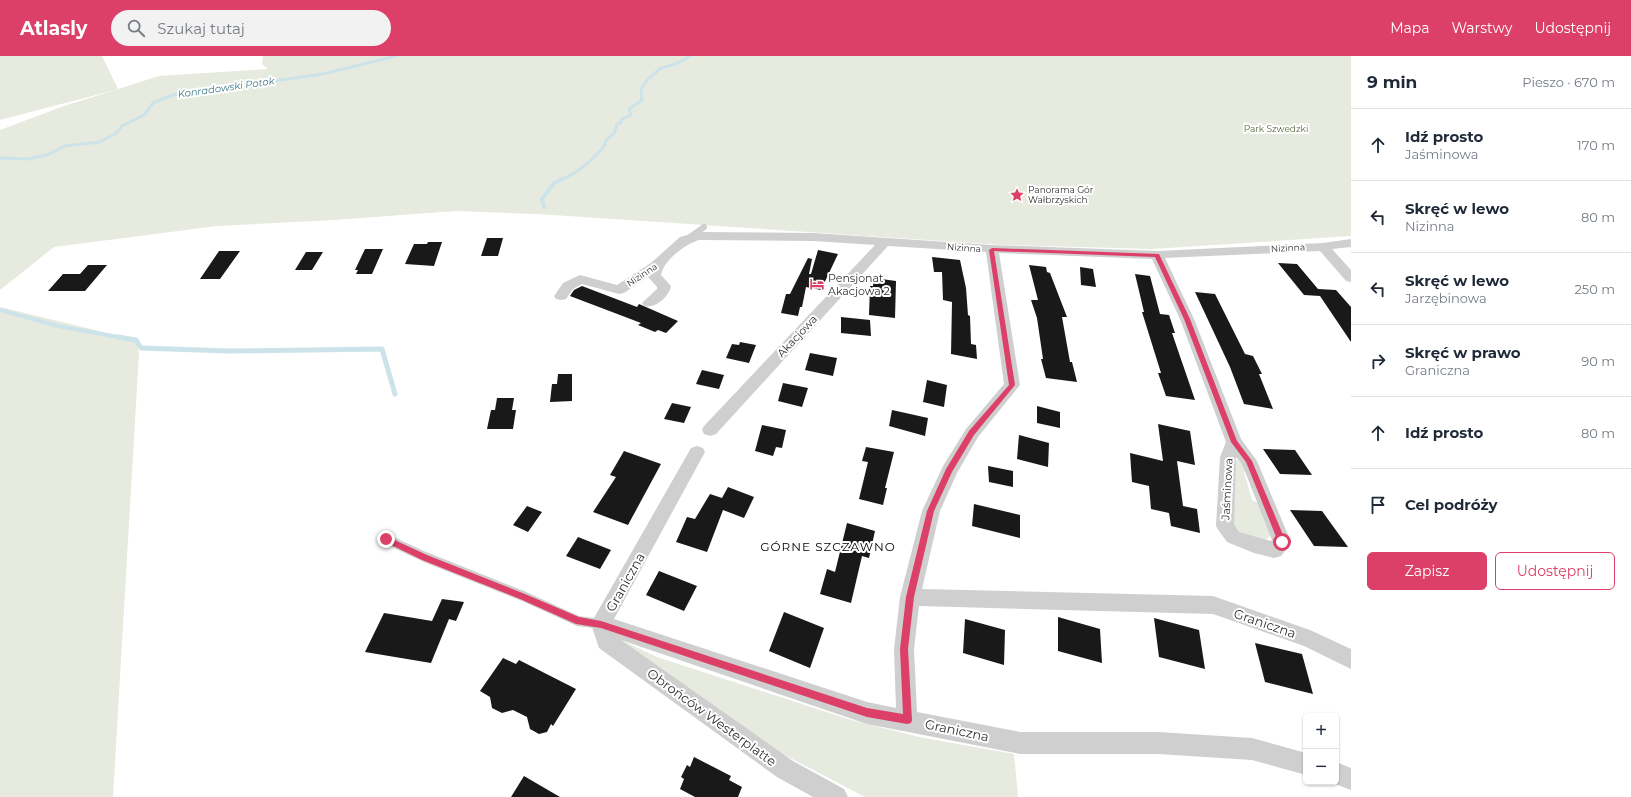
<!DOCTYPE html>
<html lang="pl">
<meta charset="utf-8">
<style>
:root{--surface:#fff;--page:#f2f2f3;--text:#1f2937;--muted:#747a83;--line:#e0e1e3;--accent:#dc4068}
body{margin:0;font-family:Montserrat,sans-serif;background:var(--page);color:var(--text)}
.controls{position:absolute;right:12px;bottom:12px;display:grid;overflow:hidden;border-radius:6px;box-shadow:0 1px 3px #0004}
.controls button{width:36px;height:36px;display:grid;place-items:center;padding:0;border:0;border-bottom:1px solid var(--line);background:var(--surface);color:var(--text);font:20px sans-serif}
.stop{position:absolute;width:12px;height:12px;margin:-9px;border:3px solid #dc4068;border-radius:50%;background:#fff}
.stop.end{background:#dc4068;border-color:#fff;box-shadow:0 1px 4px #0008}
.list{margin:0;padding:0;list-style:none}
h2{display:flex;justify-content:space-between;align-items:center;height:52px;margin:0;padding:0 16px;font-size:17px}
h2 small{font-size:13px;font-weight:400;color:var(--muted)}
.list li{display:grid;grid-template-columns:26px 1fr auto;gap:12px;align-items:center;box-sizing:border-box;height:72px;padding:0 16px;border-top:1px solid var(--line)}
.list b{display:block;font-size:15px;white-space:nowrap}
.list p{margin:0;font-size:13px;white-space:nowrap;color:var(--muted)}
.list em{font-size:13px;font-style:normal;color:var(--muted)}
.actions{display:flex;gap:8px;padding:12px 16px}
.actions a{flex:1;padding:9px 0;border:1px solid var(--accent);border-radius:6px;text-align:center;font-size:14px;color:var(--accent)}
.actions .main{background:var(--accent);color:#fff}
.icon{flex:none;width:22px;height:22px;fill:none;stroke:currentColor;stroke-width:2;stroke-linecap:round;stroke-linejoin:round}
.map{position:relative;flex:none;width:1351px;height:741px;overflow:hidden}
header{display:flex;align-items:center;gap:24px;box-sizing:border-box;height:56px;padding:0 20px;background:var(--accent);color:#fff}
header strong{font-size:19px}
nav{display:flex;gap:22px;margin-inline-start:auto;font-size:14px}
.search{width:280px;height:36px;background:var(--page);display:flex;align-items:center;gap:10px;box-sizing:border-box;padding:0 14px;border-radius:22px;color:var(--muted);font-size:15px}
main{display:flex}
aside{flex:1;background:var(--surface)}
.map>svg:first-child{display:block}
.green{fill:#e7eade}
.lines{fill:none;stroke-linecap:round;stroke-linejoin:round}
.stream-far2{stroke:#cce3e9;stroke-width:3}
.stream-far1{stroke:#cce3e9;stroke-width:4}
.stream{stroke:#cce3e9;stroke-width:5}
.building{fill:#191919}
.service-far1{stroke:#cfcfcf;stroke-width:6}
.service{stroke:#cfcfcf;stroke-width:10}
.minor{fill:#cfcfcf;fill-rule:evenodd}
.route{fill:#dc4068}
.labels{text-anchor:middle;stroke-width:4;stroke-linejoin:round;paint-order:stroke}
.far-park-label{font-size:9px;fill:#5c6b41;stroke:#fff}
.far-poi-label{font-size:9px;fill:#323232;stroke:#fff;text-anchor:start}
.far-street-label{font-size:9px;fill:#323232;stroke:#fff}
.far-water-label{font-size:10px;font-style:italic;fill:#407a8a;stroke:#fff}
.poi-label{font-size:11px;fill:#323232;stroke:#fff;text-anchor:start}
.street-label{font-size:11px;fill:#323232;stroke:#fff}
.neighbourhood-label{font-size:12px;letter-spacing:1px;fill:#000;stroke:#fff}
.near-street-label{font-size:13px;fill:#323232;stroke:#fff}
</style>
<header>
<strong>Atlasly</strong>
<div class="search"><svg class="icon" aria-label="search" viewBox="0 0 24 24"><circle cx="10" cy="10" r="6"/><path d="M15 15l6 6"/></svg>Szukaj tutaj</div>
<nav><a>Mapa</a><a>Warstwy</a><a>Udostępnij</a></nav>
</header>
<main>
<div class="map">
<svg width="1351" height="741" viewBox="0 0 1351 741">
<rect width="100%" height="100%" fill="#fff"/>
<path class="green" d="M0,0H102L118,33L159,20L268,13L262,8L263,0H1351V180L1152,193L1003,189L538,158L455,155L334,164L217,170L54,191L0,234V74L64,50L115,34L0,64Z
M0,251L136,284L139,297L113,741H0Z
M1237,404H1240L1247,412L1244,416L1252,444L1260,448L1271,476L1269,481L1263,485L1239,476L1234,468V406Z
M619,583L657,601L848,663L919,681L1014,698L1018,741H865L775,694L619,585Z"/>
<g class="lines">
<path class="stream-far2" d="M0,102L27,103L47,99L65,90L99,86L115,78L122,70L144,59L153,47L173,39L229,29L267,26L323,18L396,0
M561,124C578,116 588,108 601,94C608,86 602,85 614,78L617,68L621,67L622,63L631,59L629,53L642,44L641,33L648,23L661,12L676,8L690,0"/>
<path class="stream-far1" d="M544,151L542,143L554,127L563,123
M0,254L58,270L123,282"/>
<path class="stream" d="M118,281L136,284L141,292L229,295L382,293L395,338"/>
</g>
<path class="building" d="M487,182H503L498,200H481Z
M428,186H442L434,210L405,208L414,188H427Z
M365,193H383L372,218H356L358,214H355Z
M818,194L838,198L821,234L806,231L802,251H800L798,260L781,257L786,238H790L808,202L812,203L809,218H811Z
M219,195H240L220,223H200Z
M306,196H323L312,214H295Z
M932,201L960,204L966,232L968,259L970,260L971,288L976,289L977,303L951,298L952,246L943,244L942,216H934Z
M1278,207L1297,208L1318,233L1336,234L1351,251V286L1320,240L1304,239Z
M88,209H107L85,235H48L63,218H80Z
M1029,209L1046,211L1047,216L1050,217L1067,261H1062L1070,306H1072L1077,326L1046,322L1041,303H1043L1037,262L1031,244H1038Z
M1080,211L1093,213L1096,231L1081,229Z
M1135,218L1150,220L1160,258L1169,259L1175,277H1172L1195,344L1166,340L1158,317H1161L1142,256H1144Z
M874,222L896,225L895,262L869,259L870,230H873Z
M582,230L637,251L639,248L678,265L666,277L658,274L655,276L638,269L641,267L570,240L574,234Z
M1195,236L1215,238L1245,298L1253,300L1262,318H1259L1273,353L1244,348L1230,311Z
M841,261L870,264L871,280L841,277Z
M740,286L756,289L749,307L726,302L732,288L739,289Z
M810,297L837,302L833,320L805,314Z
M702,314L724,319L719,333L696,328Z
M558,318H572V345L550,346L552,328H557Z
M927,324L947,329L944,351L923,346Z
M783,327L808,332L802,351L778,345Z
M497,342H514L512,354H516L513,373H487L491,354H495Z
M672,347L691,351L684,367L664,363Z
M1037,350L1060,356V372L1037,367Z
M892,354L928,362L925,380L889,370Z
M1158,368L1190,375L1195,409L1177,405L1183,450L1197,453L1200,477L1171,470L1169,457L1151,453L1149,430L1132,426L1130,397L1163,405Z
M762,369L786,374L782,392L776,391L773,400L755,395Z
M1019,379L1049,387L1048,411L1017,403Z
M866,391L894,396L885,432H887L883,449L859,443L868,406L862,405Z
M1263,393L1295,394L1312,419L1280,418Z
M624,395L661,408L628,469L593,456L616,421L610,419Z
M988,410L1013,415V431L989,426Z
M728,431L754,441L744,462L723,454L707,496L676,486L687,461L695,463L710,438L722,442Z
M974,448L1020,459V482L972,470Z
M527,450L542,456L528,476L513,469Z
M1290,454L1322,455L1348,491L1314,490Z
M847,467L875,475L869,502L862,500L851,547L820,538L827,513L835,516Z
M578,481L611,494L600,513L566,500Z
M659,515L697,530L684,555L646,539Z
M442,543L464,546L456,565L449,563L431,607L365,596L384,557L432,565Z
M784,556L824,572L810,612L769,595Z
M1058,561L1100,573L1102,607L1058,595Z
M1154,562L1199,574L1205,613L1159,601Z
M965,563L1005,574L1004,609L963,597Z
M1255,587L1302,598L1313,638L1265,626Z
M503,602L516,608L519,604L576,633L553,670L551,668L547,676L539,678L530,673L527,661L513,654L502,657L492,652L490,641L480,635Z
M694,701L731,720L729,724L742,731L738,741H695L680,733L684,723L681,721L687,709L690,711Z
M524,720L560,741H511Z"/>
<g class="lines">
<path class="service-far1" d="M690,181L704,171"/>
<path class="service" d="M386,483L425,501L523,540L578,565L601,568"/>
<path class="minor" d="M698,176L813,177L992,189L1157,195L1323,187L1351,183V191L1332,193L1351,214V226L1346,225L1320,195L1165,202L1194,263L1241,383L1257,405L1291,486L1288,491L1281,500L1274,502L1254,497L1227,486L1219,475L1216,470L1220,401L1226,386L1180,263L1152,203L999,197L1020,329L978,381L957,417L940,455L922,533L1213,540L1310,574L1351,593V613L1304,590L1213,558L919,550L914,593L917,656L1020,676H1158L1252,682L1306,697V719L1252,704L1158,698H1020L867,668L621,584L793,705L844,733L848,741H813L777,721L599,592L591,568L594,562L691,392L697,390L703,392L705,396L614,563L867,646L896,652L894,593L900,541L922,455L943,410L966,373L1004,328L986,196L888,190L716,378L710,380L704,378L702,374L704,370L875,189L813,185L699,184C685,188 663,205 661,219L671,230C669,241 655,253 644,250L642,247L657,233V231L648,221L624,237L619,238L582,228L573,233L566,243L561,244L556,243L554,240L563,227L580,219L617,229L651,207L680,181ZM1236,401L1242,408L1272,484L1271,485L1239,476L1234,468Z
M1336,706L1351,712V734L1330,726H1336Z"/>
</g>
<path class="route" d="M992,192L1159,198L1190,263L1237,385L1252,405L1286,486L1285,488H1279L1246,406L1231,386L1184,263L1155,201L994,195L1015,329L974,379L952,416L934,455L914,541L908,593L912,664L911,667L907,668L867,661L601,572L576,568L520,543L422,504L383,485L382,483L386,480L388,481L427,499L525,538L579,561L601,565L867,652L903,658L900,593L906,541L927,455L946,413L969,375L1009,329L989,194Z"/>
<defs>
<symbol id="sight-bare" viewBox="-9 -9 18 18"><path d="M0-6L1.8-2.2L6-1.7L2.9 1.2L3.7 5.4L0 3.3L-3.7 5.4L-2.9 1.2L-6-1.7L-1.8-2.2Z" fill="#dc4068" stroke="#fff" stroke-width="2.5" paint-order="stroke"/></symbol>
<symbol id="hotel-bare" viewBox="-9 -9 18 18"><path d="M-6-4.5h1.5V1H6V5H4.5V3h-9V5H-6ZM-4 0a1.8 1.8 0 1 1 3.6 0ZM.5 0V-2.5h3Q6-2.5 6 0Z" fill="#dc4068" stroke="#fff" stroke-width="2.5" paint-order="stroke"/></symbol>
</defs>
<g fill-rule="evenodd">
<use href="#sight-bare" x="1007" y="129" width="20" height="20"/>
<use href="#hotel-bare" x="807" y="218" width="20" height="20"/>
</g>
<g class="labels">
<g class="far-park-label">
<text x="1276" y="76">Park Szwedzki</text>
</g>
<g class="far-poi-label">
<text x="1028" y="137">Panorama Gór<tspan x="1028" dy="10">Wałbrzyskich</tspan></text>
</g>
<g class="far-street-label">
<text transform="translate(964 192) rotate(4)" y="3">Nizinna</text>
<text transform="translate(1288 192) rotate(-3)" y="3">Nizinna</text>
<text transform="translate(642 219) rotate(-34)" y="3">Nizinna</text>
</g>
<g class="far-water-label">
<text transform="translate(226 31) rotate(-8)" y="4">Konradowski Potok</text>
</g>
<g class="poi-label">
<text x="828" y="226">Pensjonat<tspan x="828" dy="13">Akacjowa 2</tspan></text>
</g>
<g class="street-label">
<text transform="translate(797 280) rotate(-47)" y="4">Akacjowa</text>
<text transform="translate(1227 433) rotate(-87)" y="4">Jaśminowa</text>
</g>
<g class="neighbourhood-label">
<text x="828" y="495">GÓRNE SZCZAWNO</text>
</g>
<g class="near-street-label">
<text transform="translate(625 526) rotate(-61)" y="5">Graniczna</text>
<text transform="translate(1265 567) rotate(19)" y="5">Graniczna</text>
<text transform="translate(712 661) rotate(36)" y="5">Obrońców Westerplatte</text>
<text transform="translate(957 674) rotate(12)" y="5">Graniczna</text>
</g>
</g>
</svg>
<div class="controls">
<button>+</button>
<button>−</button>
</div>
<div class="stop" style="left:1282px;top:486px"></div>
<div class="stop end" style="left:386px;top:483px"></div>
</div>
<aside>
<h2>9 min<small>Pieszo · 670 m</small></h2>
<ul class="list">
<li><svg class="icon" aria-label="ahead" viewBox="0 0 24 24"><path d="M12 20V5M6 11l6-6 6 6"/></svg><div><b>Idź prosto</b><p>Jaśminowa</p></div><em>170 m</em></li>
<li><svg class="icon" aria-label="left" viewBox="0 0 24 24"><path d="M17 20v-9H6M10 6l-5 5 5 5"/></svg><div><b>Skręć w lewo</b><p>Nizinna</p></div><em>80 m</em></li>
<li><svg class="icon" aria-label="left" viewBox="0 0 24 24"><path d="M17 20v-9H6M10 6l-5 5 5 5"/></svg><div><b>Skręć w lewo</b><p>Jarzębinowa</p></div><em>250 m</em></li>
<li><svg class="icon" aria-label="right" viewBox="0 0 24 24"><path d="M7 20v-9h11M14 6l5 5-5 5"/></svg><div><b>Skręć w prawo</b><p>Graniczna</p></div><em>90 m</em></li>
<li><svg class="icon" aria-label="ahead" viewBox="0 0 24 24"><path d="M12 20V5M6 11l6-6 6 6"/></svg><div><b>Idź prosto</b></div><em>80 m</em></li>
<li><svg class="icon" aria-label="arrive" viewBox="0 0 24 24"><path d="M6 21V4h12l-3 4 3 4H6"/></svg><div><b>Cel podróży</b></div></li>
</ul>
<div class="actions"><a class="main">Zapisz</a><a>Udostępnij</a></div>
</aside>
</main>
